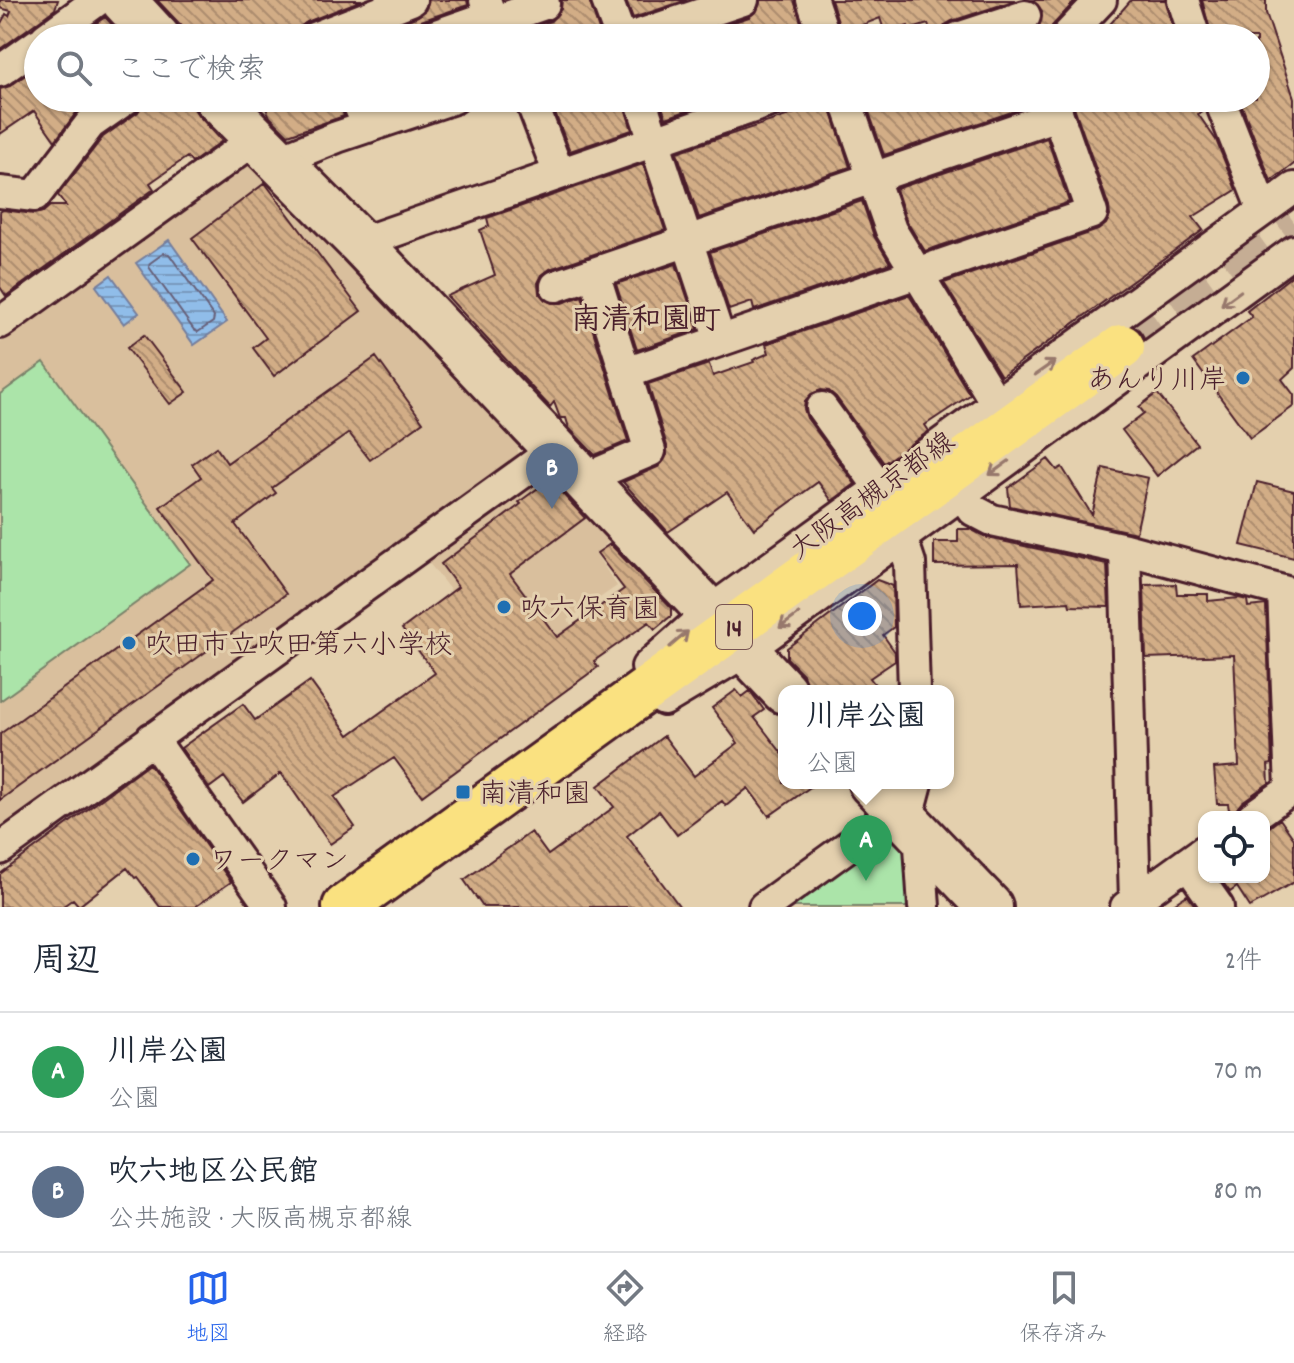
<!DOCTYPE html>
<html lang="ja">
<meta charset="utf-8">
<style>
:root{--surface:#fff;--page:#f2f2f3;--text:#1f2937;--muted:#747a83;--line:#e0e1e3;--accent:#2563eb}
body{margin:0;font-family:Dekko,"Klee One",sans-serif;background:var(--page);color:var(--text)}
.controls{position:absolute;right:24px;bottom:24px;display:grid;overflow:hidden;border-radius:16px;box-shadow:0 2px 6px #0004}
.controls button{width:72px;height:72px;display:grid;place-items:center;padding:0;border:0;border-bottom:2px solid var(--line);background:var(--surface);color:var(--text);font:40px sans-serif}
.you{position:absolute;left:862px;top:616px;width:28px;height:28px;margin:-20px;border:6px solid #fff;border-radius:50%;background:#1a73e8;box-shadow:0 0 0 12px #1a73e833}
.badge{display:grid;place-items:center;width:52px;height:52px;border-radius:50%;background:var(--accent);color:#fff;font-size:26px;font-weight:700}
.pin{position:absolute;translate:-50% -66px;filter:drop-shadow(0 2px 4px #0008)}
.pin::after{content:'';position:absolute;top:42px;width:28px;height:24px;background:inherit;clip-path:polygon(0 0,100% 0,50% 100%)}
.popup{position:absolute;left:778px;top:685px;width:176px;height:104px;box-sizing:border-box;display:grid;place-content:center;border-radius:16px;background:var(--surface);filter:drop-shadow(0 2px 6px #0005);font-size:26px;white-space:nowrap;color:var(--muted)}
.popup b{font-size:30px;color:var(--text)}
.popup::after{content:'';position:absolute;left:50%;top:100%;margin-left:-16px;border:16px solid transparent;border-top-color:var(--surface)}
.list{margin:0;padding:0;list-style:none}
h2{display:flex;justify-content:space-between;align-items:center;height:104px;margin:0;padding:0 32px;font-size:34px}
h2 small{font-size:26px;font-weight:400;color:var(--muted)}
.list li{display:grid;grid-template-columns:52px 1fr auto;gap:24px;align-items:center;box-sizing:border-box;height:120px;padding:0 32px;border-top:2px solid var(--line)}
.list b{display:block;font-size:30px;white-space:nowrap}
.list p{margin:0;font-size:26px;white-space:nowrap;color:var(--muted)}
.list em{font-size:26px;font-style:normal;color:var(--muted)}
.icon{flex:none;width:44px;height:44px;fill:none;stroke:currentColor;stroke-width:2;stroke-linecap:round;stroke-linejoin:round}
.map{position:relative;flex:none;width:1294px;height:907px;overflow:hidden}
.search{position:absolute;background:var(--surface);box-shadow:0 2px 6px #0004;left:24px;right:24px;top:24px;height:88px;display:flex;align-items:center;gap:20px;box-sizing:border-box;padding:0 28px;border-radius:44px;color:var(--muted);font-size:30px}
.sheet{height:344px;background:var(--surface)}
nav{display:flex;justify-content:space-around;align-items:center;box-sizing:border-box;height:112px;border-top:2px solid var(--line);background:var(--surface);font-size:22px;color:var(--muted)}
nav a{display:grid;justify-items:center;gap:4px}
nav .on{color:var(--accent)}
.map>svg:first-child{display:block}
.built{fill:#d9bf9d}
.green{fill:#abe4a9;stroke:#7a826a;stroke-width:2}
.water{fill:url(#water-rules);stroke:#747e9d;stroke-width:2}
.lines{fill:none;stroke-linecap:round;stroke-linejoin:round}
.shore{stroke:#665e77;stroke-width:2}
.building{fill:url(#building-back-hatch);stroke:#4a1f2b;stroke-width:2}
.primary-tunnel{stroke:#c5ad94;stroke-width:44;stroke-dasharray:44 22;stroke-linecap:butt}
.street-casing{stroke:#4a1f2b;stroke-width:36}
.secondary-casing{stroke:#4a1f2b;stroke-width:50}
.primary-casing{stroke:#4a1f2b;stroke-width:50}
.street{stroke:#e4d0ae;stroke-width:30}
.secondary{stroke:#e4d0ae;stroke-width:44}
.primary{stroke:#fae180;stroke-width:44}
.oneway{stroke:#97786c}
.poi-dot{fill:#1f6fb2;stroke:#e4d0ae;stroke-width:3}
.labels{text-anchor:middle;stroke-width:6;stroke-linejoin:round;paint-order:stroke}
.shield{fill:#e4d0ae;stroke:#785452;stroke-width:2}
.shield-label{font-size:26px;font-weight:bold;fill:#4a1f2b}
.poi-label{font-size:28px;fill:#4a1f2b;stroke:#e4d0ae;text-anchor:start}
.street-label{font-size:28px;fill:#4a1f2b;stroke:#e4d0ae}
.neighbourhood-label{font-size:30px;font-weight:bold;fill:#4a1f2b;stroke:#e4d0ae}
</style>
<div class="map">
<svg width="1294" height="907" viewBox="0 0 1294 907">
<defs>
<pattern id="water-rules" width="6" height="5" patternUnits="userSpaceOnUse" patternTransform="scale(2)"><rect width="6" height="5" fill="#90bde9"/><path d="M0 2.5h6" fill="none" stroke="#7899bd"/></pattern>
<pattern id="building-back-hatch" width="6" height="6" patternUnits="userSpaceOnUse" patternTransform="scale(2)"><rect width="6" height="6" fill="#d2ad86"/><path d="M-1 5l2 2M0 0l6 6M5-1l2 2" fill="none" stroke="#ac8c6e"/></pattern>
</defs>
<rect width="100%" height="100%" fill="#e4d0ae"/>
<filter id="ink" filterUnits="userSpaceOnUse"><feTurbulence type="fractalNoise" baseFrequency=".0125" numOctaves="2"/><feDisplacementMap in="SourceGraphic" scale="16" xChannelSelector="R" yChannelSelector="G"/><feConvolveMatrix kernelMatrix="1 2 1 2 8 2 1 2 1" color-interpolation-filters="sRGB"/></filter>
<g filter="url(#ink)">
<path class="built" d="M244,166L261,167L518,439V456L0,829V343Z
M556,472L613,538L595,553L617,586L568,620L574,629L514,672L426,559L547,475Z"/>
<path class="green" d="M44,362L190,564L0,701V394Z
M882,840L896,841L907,855L908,907H788Z"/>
<path class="water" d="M169,240L227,322L194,345L136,263Z
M111,275L139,313L124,324L96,286Z"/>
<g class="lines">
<path class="shore" d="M164,253L169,254L214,317L213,322L198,332L194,330L149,267L150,263Z"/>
</g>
<path class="building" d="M0,0H58L55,9L0,49V25L6,14L9,16L11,11L0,8Z
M157,0H362L307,22L300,27L296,38H193Z
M429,0H467L468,5L421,21L414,27L410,38H363L418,16L425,11Z
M562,0H589L601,36L502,38L551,21L561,9Z
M626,0H687L633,18Z
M761,0H794L805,35L796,38H686L749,17L757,11Z
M831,0H1016L952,21L945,25L941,33L932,36L928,24L909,30L908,26L885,33L880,18L842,33Z
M1032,0H1076L1052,26L1048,38H1043L1039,27L1042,11Z
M1131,0H1166L1176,38H1098Z
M1202,0H1266V13L1294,98V164L1271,181L1239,98H1256V38H1212Z
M105,17L124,38H76Z
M38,66V98H96L76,113L55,141L34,111L0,134V89L10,86Z
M145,98H192V105L198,115L222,141L192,163L187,157L150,183L154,189L6,296L0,287V212L3,210L34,214L43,212L50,206H66L58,195L103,137L138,112Z
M261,98H338L344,116L288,135L270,117Z
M549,98H622L632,130L570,151Z
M659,98H724L666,118Z
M827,98L850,167L699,218L677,152L802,111L800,107Z
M864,98H1034L1035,104L884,155Z
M1071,98H1201L1204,109L1198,114L1216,140L1236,190L1193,217L1203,230L1001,376L944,283L1098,230L1106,224L1110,216L1109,207Z
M1047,138L1069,202L925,251L907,222L896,189Z
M643,164L665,230L550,269L542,275L538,283L539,293L545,300L552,303H562L582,296L628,441L595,455L569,428L566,418H560L554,402L550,407L447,296L495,275L480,230L489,226L487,218Z
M265,183L361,311L274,376L253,348L266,338L192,238Z
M862,201L874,236L890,263L754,310L752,302L729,310L710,252Z
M676,264L698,329L637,350L616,284Z
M1294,274V368L1282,379L1294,395V406L1250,438L1193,360L1252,317L1247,311Z
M909,295L970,395L925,425L929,431L884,463L836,397L829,391L821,390L811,394L805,401L804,409L807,418L855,484L832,501L818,482L754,529L727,492L668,532L623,482L658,467L667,455V446L648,384L709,364L713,376L754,362L753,360L769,353L766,344Z
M144,335L187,392L170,404L127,348Z
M376,357L423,422L370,460L349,433L272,488L276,493L235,524L286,594L0,800V734L213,580L160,507L201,477L192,464L216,447L227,463Z
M1157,393L1197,444L1157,476L1122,430L1144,413L1139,407Z
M1048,459L1057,470L1062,467L1092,515L1103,468L1148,478L1136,533L1010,506L1008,488Z
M1257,482L1294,491V558L1241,545Z
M545,483L553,494L559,490L585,518L510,574L557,637L624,589L597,553L610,544L671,608V616L655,629L649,622L594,661L598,667L422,796L394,758L334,797L355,827L330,844L281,773L243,802L224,777L209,788L181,748L243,704L255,720L310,681L349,735L435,673L402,629L458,587L441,564L521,504L519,502Z
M958,529H970L988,538L1107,564L1109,607L1070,606L1069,602L1021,605L1018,564L934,565V542H958Z
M877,580L893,586L894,627L883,635L895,652V661L870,678L880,691H809L803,674L787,658V648Z
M1176,584L1177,594H1208V601L1239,598L1247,600L1248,607L1266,605L1272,764L1268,765L1269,783L1242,802L1236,810H1229L1228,804H1217L1214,768L1239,766L1234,655L1146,658L1144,585Z
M736,690L742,697L750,691L764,710L754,717L784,756V783H816L769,816L748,788L726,806L722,801L677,835L659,811L627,836L680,907H483L464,880L531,832L548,855L614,807L598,786L664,736L694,776L738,743L712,708Z
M149,764L231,882L195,907H160L137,877L135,878L127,868L79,906L73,899L62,907H0V874Z
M1280,819L1294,839V882L1250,907L1237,887L1230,892L1219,877H1264V831Z
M1187,895L1196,907H1169Z"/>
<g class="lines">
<path class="primary-tunnel" d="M1122,347L1294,222"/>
<defs>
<path id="street" d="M607,0L621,38
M812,0L825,38
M1183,0L1195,38
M491,16L493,22L544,4L543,0
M46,38L98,0
M314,38L411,0
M428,38L491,16L485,0
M630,38L743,0
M958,38L1025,16
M1065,38L1101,0
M0,71L38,44
M356,98L368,127
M530,98L559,174
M640,98L720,340
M845,98L891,230L996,403
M1219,98L1259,200L1265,209
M280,160L337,137L454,98
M0,192L35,196L90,124L127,98
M360,243L779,98
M556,286L1057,115
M0,323L258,137
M626,373L1092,213L1052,98
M822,408L880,488
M584,479L650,451L594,273
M962,495L973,510L992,520L1125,549L1294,594
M899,542L906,551L910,563L914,691
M1125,549L1135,901
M1283,591L1291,789
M647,667L709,612L1294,188
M664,700L746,651L1294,251
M152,738L271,907
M917,783L907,821L920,846L924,907
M1252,817L1294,787
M0,849L554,450
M1187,863L1218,907
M764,907L883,821H907
M1126,907L1204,851"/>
<path id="secondary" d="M123,0L158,38
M216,98L360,243L784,691
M871,783L990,907"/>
<path id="primary" d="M345,907L1122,347"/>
</defs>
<use href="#street" class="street-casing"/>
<use href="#secondary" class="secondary-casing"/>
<use href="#primary" class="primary-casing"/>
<use href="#street" class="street"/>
<use href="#secondary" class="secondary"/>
<use href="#primary" class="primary"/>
</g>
<defs><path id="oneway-shaft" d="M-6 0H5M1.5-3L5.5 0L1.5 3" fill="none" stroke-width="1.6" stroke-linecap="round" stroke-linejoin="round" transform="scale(2)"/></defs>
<g class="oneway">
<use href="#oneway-shaft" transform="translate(1231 298) rotate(144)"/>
<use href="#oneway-shaft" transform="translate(1045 368) rotate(-35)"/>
<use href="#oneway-shaft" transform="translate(999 468) rotate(144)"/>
<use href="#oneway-shaft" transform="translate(789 621) rotate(144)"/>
<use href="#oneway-shaft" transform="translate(679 639) rotate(-41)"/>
</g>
</g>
<g class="poi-dot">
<circle cx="1243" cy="378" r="8"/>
<circle cx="504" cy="607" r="8"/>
<circle cx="129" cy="643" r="8"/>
<rect x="455" y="784" width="16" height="16" rx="4"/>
<circle cx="193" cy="859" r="8"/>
</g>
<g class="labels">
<rect class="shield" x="716" y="605" width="36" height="44" rx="6"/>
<g class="shield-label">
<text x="734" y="636">14</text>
</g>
<g class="poi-label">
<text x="1227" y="388" text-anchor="end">あんり川岸</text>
<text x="520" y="617">吹六保育園</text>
<text x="145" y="653">吹田市立吹田第六小学校</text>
<text x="479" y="802">南清和園</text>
<text x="209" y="869">ワークマン</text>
</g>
<g class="street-label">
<text transform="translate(871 494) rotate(-36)" y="10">大阪高槻京都線</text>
</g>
<g class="neighbourhood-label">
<text x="646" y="328">南清和園町</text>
</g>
</g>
</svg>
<div class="controls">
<button><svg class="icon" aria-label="locate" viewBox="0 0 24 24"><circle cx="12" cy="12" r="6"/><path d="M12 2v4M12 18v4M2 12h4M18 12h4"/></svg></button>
</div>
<div class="you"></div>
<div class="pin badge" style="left:866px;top:881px;background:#2e9e5b">A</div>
<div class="popup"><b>川岸公園</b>公園</div>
<div class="pin badge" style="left:552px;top:509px;background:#5c6f8a">B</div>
<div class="search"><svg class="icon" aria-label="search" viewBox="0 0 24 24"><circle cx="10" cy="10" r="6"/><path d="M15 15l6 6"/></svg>ここで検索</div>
</div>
<section class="sheet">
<h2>周辺<small>2件</small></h2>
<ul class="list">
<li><span class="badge" style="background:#2e9e5b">A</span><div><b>川岸公園</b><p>公園</p></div><em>70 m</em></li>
<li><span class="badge" style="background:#5c6f8a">B</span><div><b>吹六地区公民館</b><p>公共施設 · 大阪高槻京都線</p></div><em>80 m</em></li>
</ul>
</section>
<nav>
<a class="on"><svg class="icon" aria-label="map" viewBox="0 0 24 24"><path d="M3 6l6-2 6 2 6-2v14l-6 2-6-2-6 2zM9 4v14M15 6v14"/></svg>地図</a>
<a><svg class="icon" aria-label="directions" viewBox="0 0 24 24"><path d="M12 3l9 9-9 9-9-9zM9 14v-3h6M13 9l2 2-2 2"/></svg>経路</a>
<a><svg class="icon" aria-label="saved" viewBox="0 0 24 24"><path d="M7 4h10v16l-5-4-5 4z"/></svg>保存済み</a>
</nav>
